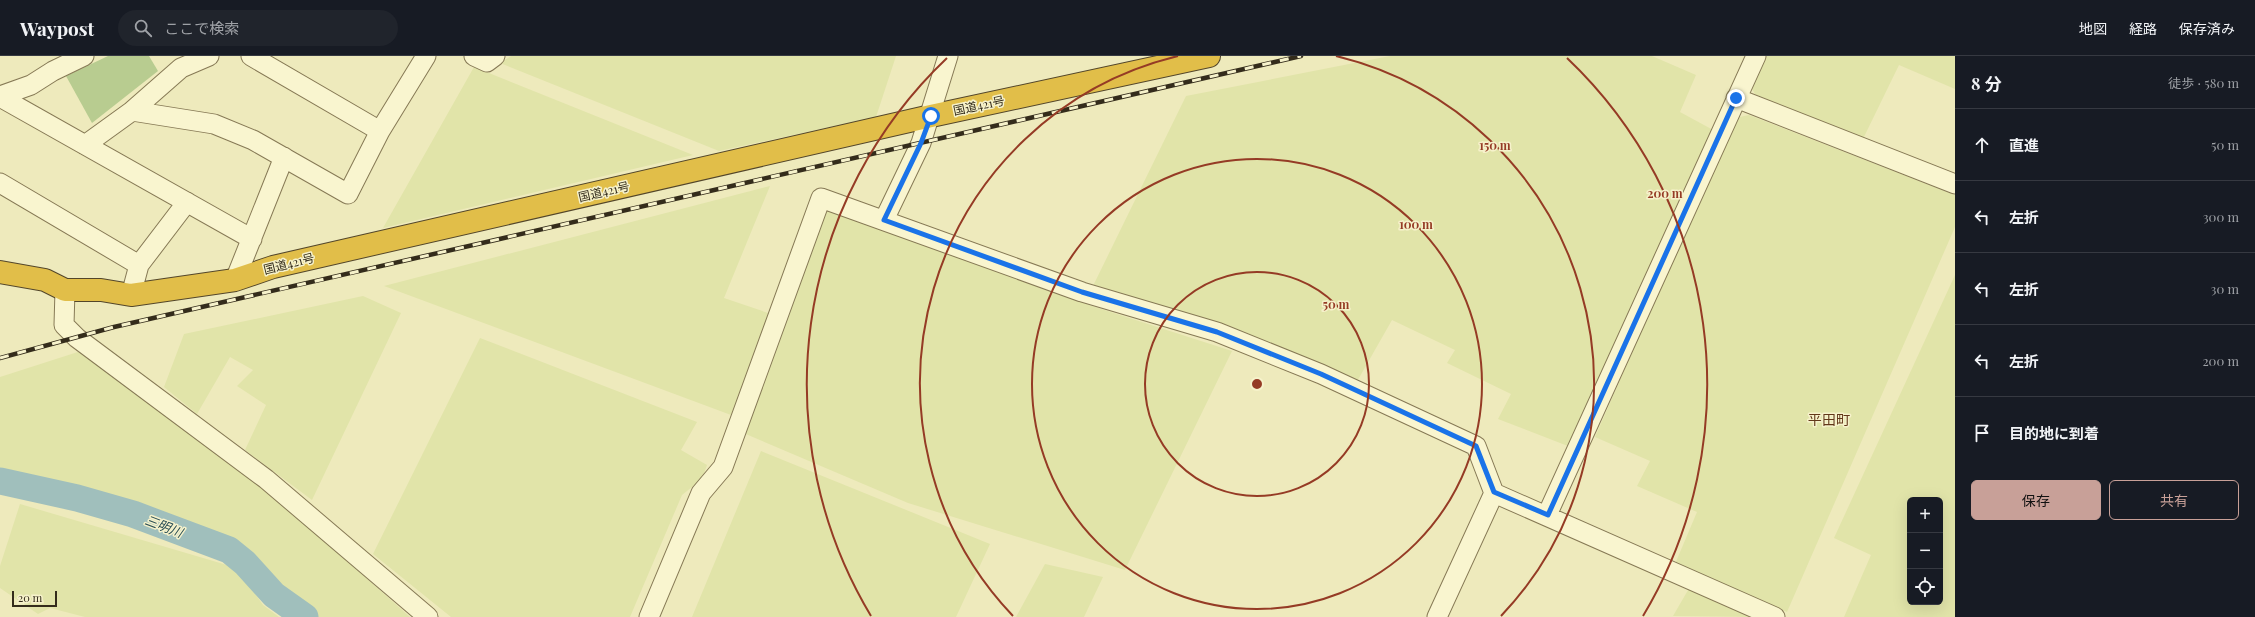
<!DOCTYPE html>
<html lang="ja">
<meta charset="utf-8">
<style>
:root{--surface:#171b24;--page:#20242c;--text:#f1f3f6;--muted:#9ea1a6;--line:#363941;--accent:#c8a098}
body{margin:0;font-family:"Playfair Display","Noto Sans JP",serif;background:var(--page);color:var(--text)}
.controls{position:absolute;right:12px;bottom:12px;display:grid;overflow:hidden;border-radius:6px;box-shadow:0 4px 16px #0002}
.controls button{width:36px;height:36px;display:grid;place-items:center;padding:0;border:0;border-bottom:1px solid var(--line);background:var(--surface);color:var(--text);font:20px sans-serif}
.scale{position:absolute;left:12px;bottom:10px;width:45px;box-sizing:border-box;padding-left:4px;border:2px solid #342c1b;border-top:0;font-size:11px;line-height:14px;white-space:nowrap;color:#342c1b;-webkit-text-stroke:3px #f6f2cb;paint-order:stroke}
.stop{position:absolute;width:12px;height:12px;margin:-9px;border:3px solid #1a73e8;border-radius:50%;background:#fff}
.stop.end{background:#1a73e8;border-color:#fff;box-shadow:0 1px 4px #0008}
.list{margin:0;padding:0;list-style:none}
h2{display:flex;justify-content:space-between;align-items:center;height:52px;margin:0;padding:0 16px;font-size:17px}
h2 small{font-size:13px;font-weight:400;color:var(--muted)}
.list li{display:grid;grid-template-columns:26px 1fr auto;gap:12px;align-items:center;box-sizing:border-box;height:72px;padding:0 16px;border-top:1px solid var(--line)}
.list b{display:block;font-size:15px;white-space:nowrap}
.list em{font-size:13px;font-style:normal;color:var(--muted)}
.actions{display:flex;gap:8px;padding:12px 16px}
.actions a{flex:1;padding:9px 0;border:1px solid var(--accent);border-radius:6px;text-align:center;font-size:14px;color:var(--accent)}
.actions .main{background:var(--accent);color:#111}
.icon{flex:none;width:22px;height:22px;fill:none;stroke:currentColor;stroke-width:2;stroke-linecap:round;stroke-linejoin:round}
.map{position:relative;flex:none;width:1955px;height:561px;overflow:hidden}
header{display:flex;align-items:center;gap:24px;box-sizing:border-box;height:56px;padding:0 20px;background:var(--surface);border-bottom:1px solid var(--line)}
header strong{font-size:19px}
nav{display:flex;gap:22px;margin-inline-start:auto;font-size:14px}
.search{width:280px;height:36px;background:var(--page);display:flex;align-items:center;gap:10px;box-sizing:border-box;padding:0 14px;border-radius:22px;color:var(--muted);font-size:15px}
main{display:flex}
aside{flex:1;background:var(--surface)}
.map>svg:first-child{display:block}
.farmland{fill:#e1e4a9;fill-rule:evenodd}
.green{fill:#b8cc90}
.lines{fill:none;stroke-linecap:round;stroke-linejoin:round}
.river{stroke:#a0bfbc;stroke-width:27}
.minor-casing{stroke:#867955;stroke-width:21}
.highway-casing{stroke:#53462a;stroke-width:24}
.minor{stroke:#f9f5cf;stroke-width:19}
.highway{stroke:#e1be49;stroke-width:22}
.rail-casing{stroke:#342c1b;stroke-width:4.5}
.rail{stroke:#f6f2cb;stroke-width:3;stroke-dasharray:9;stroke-linecap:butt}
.route{stroke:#1a73e8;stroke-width:5}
.ring{fill:none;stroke:#953b25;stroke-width:2}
.labels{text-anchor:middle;stroke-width:3;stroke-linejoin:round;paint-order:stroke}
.street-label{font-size:12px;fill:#342c1b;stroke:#f6f2cb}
.water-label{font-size:13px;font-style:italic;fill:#294e55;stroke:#f6f2cb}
.quarter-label{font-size:14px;fill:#623719;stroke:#f6f2cb}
.centre{fill:#953b25;stroke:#f6f2cb;stroke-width:2}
.ring-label{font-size:12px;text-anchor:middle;font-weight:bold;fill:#953b25;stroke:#f6f2cb;stroke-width:3;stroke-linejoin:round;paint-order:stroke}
</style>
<header>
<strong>Waypost</strong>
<div class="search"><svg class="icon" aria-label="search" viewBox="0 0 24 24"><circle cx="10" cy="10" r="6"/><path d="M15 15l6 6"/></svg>ここで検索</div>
<nav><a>地図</a><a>経路</a><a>保存済み</a></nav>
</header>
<main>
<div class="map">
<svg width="1955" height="561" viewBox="0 0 1955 561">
<rect width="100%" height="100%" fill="#eeeabc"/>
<path class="farmland" d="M511,0H896L876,61L719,95L500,7Z
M1390,0H1652L1696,19L1680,56L1715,75L1573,392L1498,363L1511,338L1447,307L1455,294L1392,264L1355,329L1091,234L1186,40Z
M1759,0H1955V33L1899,9L1861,87L1756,40L1749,27Z
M474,11L693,99L383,172Z
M1749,59L1955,139V171L1787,556L1675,508L1697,456L1637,430L1650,405L1595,381L1735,62Z
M770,130L724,242L771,258L731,359L384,230Z
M825,150L1092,250L1232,295L1125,514L908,447L741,376Z
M1955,219V561H1844L1871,499L1834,482ZM1910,444H1940V546H1910Z
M363,240L401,257L312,444L245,394L266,349L237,330L253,314L230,301L197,358L164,331L184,278Z
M480,282L697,366L681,394L707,409L702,423L682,439L630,561H451L373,498Z
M84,294L255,423L410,561H289L238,507L0,416V321Z
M761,395L990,488L956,561H692Z
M20,448L237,512L263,549L279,561H85L50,552L38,558L0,532V510Z
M1045,508L1103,521L1084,561H1016Z
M1691,529L1758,561L1673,560Z"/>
<path class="green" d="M108,0H149L158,15L92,67L66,20Z"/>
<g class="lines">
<path class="river" d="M0,425L77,442L133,458L229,494L245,507L274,539L305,561"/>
<defs>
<path id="minor" d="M251,0L380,75
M474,0L487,6L495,0
M0,40L31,29L53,15L84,0
M0,41L252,183
M1736,42L1955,128
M132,55L214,68L253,84L348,138L380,75L426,0
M85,89L132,55L181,12L209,0
M0,127L139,209
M884,164L921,87L948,0
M235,224L284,101
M65,234L64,269L77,282L266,423L428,561
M131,239L139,209L187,146
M1494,437L1775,561
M1547,459L1756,0
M649,561L701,437L723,411L821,142L1082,236L1217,276L1321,318L1476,390L1494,437L1437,561"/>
<path id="highway" d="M0,216L45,224L65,234H101L131,239L235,224L273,211L931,60L1209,0"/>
</defs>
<use href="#minor" class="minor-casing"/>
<use href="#highway" class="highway-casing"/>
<use href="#minor" class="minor"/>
<use href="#highway" class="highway"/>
<defs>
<path id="rail" d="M0,302L114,271L1301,0"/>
</defs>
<use href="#rail" class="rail-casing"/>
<use href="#rail" class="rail"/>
</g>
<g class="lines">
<path class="route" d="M931,60L921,87L884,164L1082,236L1217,276L1321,318L1476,390L1494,436L1548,459L1736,42"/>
</g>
<g class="ring">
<circle cx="1257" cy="328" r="112"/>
<circle cx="1257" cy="328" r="225"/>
<path d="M1013 560A337 337 0 0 1 1178 0M1336 0A337 337 0 0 1 1501 560"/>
<path d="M871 560A450 450 0 0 1 947 2M1567 2A450 450 0 0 1 1643 560"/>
</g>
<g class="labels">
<g class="street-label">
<text transform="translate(979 50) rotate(-12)" y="4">国道421号</text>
<text transform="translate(604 136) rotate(-13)" y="4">国道421号</text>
<text transform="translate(289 208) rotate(-14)" y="4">国道421号</text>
</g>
<g class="water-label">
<text transform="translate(164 470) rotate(21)" y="5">三明川</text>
</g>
<g class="quarter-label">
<text x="1829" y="369">平田町</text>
</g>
</g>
<circle cx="1257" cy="328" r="6" class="centre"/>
<g class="ring-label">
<text x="1495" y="94">150 m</text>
<text x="1665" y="142">200 m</text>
<text x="1416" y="173">100 m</text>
<text x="1336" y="253">50 m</text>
</g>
</svg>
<div class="controls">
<button>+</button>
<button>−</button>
<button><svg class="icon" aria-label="locate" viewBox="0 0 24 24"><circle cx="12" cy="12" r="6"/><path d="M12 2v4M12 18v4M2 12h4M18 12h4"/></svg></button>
</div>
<div class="scale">20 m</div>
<div class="stop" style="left:931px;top:60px"></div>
<div class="stop end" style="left:1736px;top:42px"></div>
</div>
<aside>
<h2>8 分<small>徒歩 · 580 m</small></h2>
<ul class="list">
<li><svg class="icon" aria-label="ahead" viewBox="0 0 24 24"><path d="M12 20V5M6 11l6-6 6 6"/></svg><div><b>直進</b></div><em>50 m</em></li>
<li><svg class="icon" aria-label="left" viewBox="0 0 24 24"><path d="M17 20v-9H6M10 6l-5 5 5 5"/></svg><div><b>左折</b></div><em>300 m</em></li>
<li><svg class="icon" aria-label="left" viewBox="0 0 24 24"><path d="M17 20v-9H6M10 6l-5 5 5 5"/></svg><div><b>左折</b></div><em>30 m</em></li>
<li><svg class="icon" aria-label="left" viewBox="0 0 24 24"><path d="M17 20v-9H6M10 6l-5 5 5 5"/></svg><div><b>左折</b></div><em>200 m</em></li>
<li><svg class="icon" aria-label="arrive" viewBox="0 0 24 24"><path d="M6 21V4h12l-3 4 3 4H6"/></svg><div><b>目的地に到着</b></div></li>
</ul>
<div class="actions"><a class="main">保存</a><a>共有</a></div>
</aside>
</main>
